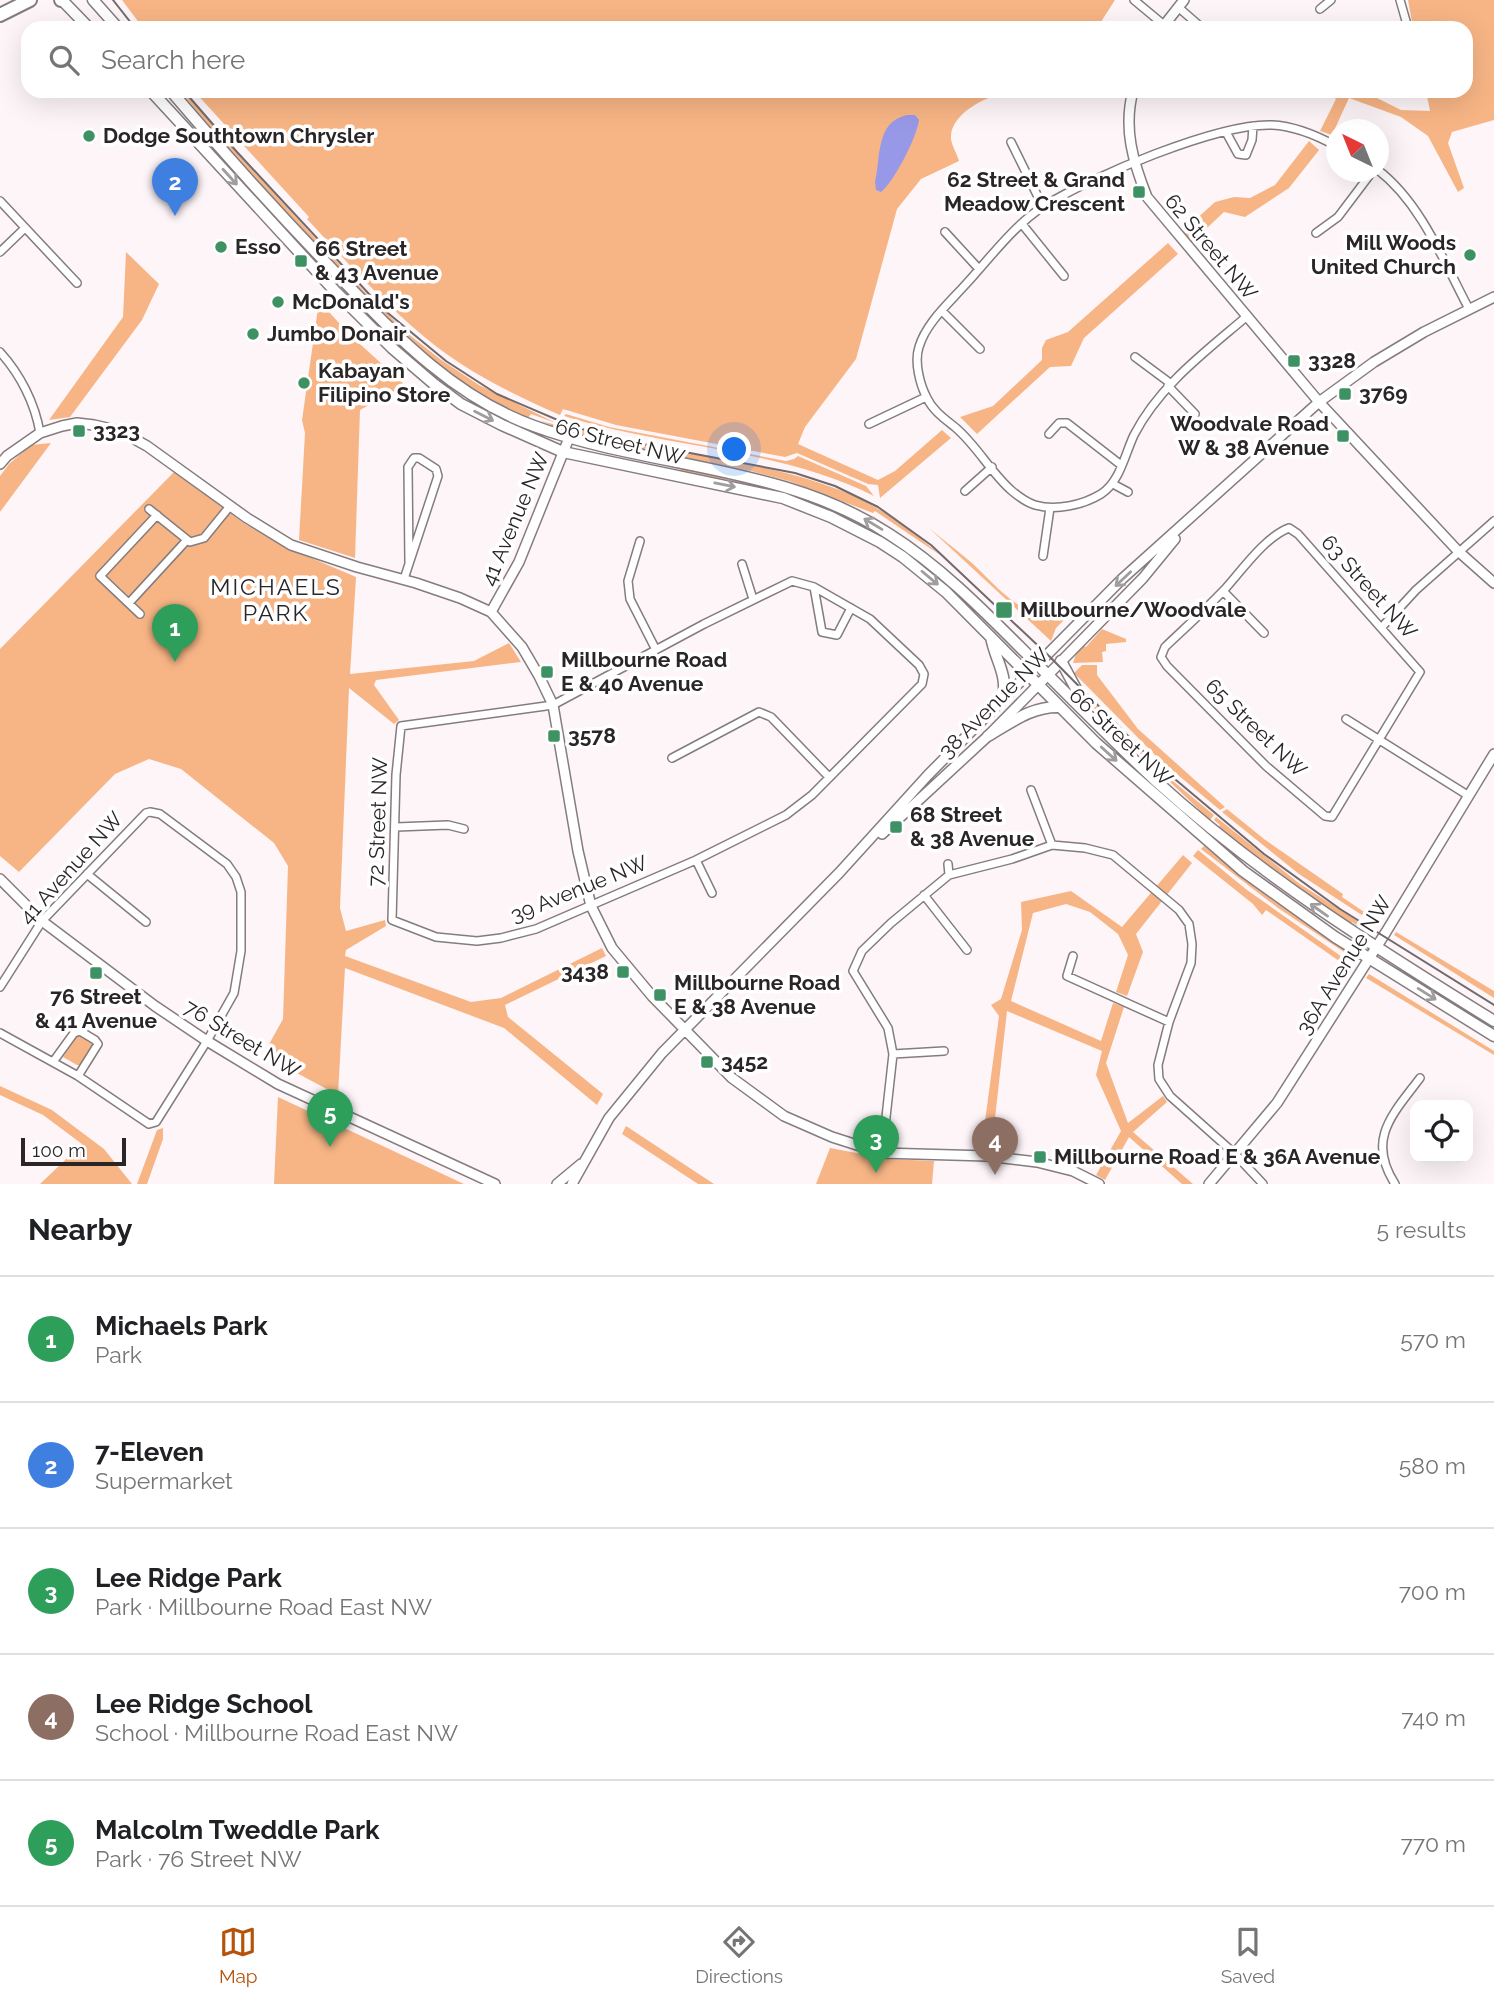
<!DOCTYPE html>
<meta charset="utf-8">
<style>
:root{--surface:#fff;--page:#f2f2f2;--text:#202124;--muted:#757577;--line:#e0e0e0;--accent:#b45309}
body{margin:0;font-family:Raleway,sans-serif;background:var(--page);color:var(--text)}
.controls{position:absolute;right:21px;bottom:21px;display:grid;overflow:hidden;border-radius:14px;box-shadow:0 7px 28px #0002}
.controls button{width:63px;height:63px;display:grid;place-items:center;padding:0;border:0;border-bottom:2px solid var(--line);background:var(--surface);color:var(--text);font:35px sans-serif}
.compass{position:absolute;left:1326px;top:119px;width:63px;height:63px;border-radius:50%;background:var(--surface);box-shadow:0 7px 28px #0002;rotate:317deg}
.scale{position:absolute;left:21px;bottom:18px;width:105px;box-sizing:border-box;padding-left:7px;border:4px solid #2a2628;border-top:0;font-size:19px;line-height:24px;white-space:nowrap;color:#2a2628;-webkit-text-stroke:5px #fff;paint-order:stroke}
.you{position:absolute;left:735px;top:450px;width:24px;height:24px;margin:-18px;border:5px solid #fff;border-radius:50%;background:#1a73e8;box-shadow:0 0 0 10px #1a73e833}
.badge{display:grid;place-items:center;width:46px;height:46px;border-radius:50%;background:var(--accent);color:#fff;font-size:23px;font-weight:700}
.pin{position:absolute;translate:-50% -58px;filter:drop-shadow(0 2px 4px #0008)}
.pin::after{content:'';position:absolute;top:37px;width:24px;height:21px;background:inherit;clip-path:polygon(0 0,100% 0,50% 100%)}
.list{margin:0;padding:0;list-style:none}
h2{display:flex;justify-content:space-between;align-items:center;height:91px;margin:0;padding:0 28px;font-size:30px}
h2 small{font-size:23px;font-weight:400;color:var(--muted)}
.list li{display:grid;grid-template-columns:46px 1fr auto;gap:21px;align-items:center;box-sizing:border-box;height:126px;padding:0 28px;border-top:2px solid var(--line)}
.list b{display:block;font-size:26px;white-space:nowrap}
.list p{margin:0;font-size:23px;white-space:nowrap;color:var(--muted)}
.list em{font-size:23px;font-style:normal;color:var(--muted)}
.icon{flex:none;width:38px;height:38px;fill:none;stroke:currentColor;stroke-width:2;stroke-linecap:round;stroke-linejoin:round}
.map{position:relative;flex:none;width:1494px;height:1184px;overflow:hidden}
.search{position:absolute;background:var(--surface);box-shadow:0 7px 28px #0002;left:21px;right:21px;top:21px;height:77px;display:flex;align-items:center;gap:18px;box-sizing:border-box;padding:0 24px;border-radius:21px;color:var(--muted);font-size:26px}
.sheet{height:721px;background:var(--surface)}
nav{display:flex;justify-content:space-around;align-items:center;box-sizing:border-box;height:98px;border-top:2px solid var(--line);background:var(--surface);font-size:19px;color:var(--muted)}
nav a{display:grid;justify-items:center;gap:4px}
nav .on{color:var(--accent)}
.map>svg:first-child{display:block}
.green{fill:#f7b585}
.water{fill:#9898e8}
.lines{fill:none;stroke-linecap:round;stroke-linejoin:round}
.minor-casing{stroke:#847c7f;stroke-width:10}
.tertiary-casing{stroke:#847c7f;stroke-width:12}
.secondary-casing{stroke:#847c7f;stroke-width:13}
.motorway-casing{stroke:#847c7f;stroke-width:16}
.minor{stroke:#fff;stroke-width:7}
.tertiary{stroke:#fff;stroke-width:9}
.secondary{stroke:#fff;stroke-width:10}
.motorway{stroke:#fff;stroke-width:12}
.tram{stroke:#706a6d;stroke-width:2}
.oneway{stroke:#9f9d9e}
.poi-dot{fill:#3d9163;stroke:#fff;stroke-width:2.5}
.labels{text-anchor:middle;stroke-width:7;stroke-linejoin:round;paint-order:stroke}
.poi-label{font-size:21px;font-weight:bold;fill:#2a2628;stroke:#fff;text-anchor:start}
.street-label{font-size:21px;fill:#2a2628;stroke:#fff}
.neighbourhood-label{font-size:23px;letter-spacing:2px;fill:#2a2628;stroke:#fff}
</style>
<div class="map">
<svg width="1494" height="1184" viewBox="0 0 1494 1184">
<rect width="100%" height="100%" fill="#fef5f9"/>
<path class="green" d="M122,0H1115L1097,28H143Z
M1408,0H1494V120L1452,132L1448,143L1464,188L1458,192L1428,136L1401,117L1349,98L1332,135L1320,131L1336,99L1322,91H1363L1401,110L1430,111L1426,91H1466V28H1413Z
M180,91H183L245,162L364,291L407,333L440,359L479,385L556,423L531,414L528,418C492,401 455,381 424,354C384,321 350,281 315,243C269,193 223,143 180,91Z
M194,91H1010C989,95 949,113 951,139C952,146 957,154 959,161L921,179L897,209L856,359L805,427L798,444L878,480L895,471L942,430L951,438L880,498L878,485L868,484L797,453L785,457L616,425L563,409L560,415C517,396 475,376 437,347C389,310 349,264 307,219L309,217Z
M1309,141L1319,150L1289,188L1245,217L1224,212L1192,242L1182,232L1215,202L1234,197L1250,198L1275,185Z
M1168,243L1178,254L1084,338L1071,366L1050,367L977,434L960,417L993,406L1042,360V348L1046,340L1068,332Z
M126,252L159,284L142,320L70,417L49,420L123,317Z
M319,301L350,335L405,385L360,410L355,558L299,540L305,433L302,420Z
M566,414L609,427L786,461L794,459L798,456L866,486L874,496C778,448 666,448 564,416Z
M541,421L560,426L561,424C656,455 761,456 852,495C884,510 913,531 940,555L875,511L873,513L789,481L751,471L605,444V441L598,439L597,442L563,432V430Z
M51,443L0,512V476L9,464L31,445Z
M681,469C748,477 817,496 876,531C904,548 929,569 955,589C937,583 905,552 885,540C818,501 755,484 680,471Z
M174,472L245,524L281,545L356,577L350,674L474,661L509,643L521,662L376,680L374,685L399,720L394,724L349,688L340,908L346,931L385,920L386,926L346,950L345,956L471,1002L501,998L602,948L606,956L505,1005L508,1017L603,1094L597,1105L504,1028L345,968L338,1095L263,1055L283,1019L288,866L274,843L181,769L149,759L115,774L19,872L0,856V649Z
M929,528C943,540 958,551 972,563C995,584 1028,628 1064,610L1069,615L1056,628L1051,641Z
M1102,629L1126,639V642L1106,644V651L1102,652L1103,662L1073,663L1076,654L1084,646L1086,647Z
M1082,665H1097V675L1138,729L1225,807L1220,810L1160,760L1074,673Z
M1079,688L1156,767L1214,815L1210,820L1215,825L1098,713Z
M1227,809L1264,839L1343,894L1342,897L1376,920L1374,923L1299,874L1222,812Z
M1216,817L1300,884L1367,927L1364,931L1352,922L1350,924C1305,894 1261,862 1218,828L1220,825L1214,820Z
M1204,846L1269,897L1347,951L1353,958L1278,908L1201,849Z
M1198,850L1247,890L1345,959L1342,963L1266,910L1262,915L1253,904L1193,856Z
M1183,855L1192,863L1136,934L1143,952L1127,996L1116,992L1128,955L1118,934L1090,912L1066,904L1033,913L1011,1001L1101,1041L1113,1003L1124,1007L1106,1063L1128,1123L1163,1096L1167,1102L1133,1132L1193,1184H1182L1129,1137L1105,1180L1096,1175L1121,1131L1096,1075L1102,1051L1007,1011L992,1145L982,1144L999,1016L991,1005L1001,999L1022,930L1021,902L1071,891L1122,927Z
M1396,932L1494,991V998L1394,935Z
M1369,974L1494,1051V1055L1366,978Z
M78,1035H81L93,1045L80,1065H77L63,1057Z
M0,1086L52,1110L104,1149L132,1184H40L82,1144L43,1115L0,1095Z
M278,1097L464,1184H274Z
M626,1126L714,1184H698L622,1134Z
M163,1128V1139L147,1184H137L157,1130Z
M830,1148L889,1159L934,1161L932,1184H816Z"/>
<path class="water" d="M907,115H915L919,120C917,137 894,182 881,192L876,190L875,182C881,158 875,122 907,115Z"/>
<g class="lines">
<defs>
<path id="minor" d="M1134,0L1164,25
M1400,0L1408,28
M1178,7L1202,28
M1320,9L1331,0
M1226,132L1238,154L1246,155L1252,140L1253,126
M1011,142L1043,207
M1378,170C1421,203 1444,262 1469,309
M0,201L77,283
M1022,224L1064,276
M945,232L979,269
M1316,233L1338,217L1372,172
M0,252L25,228
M942,311L980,349
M1246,317C1205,352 1159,386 1134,435C1125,454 1120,482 1101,494C1083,505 1056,511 1035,505C1028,503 1018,496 1012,491C991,473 978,447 956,428C945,419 933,411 927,398C920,385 914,362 919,347C926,323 949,303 966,284C990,258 1014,225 1044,206C1091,177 1218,123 1272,125C1295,126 1316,135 1336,146
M0,352C20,374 35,403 40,433
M1135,357L1170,383
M1168,386L1195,414
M869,424L926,397
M1049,434L1059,423H1067L1121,465
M1113,484L1128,492
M965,491L992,467
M149,509L190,542L204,538L230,506
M1289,528L1298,534L1420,672L1332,817L1325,816L1266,766L1167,666L1161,657L1165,647C1185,628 1206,609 1225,589C1242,570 1265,537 1289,528Z
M640,541L628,581L630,599L656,650
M1043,556L1050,508
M742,564L753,599
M404,579L438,476L436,469L419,458H414L408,467L409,563
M792,581L814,587L870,619L919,665L924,674L922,684L812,795L786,815L696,860L536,929L501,938L477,941L436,937L392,920L396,775L401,726L553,705L704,624Z
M814,587L822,632L837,635L851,608
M1223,591L1264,633
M129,603L186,541
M140,614L100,576L157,515
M1382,627L1416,590L1494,521
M1346,719L1469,796
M672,758L759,712L771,717L829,777
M1031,790L1052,845
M396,827L448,825L464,829
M696,860L712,893
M948,864L949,875
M87,874L146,922
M924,895L967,950
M1073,956L1067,976L1169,1022
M0,987L42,921L146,813L150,812L160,814L227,864L236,877L241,892V951L234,993L207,1041L156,1122L149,1124L78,1076L0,1033
M893,1054L944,1051
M53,1062L74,1033L80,1031L95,1040L98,1044L78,1076
M882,1153L893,1054L888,1028L853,971L862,951L891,923L949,875L1012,859L1052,845L1085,848L1113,855L1179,910L1189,924L1192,944L1191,963L1169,1022L1158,1065L1159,1079L1170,1096L1235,1154L1263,1184
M1395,1184C1366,1139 1393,1114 1420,1078"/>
<path id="tertiary" d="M1162,28L1184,0
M1133,91C1123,128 1133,162 1147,197L1319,402L1458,551L1494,583
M0,464L7,456L40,433L62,426L77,423L94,425L120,431L147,446L247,518L291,545L357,567L416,583L460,598L491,612L522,647L539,676L553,705L578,851L591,906L612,948L652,996L732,1078L784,1116L832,1137L882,1153L987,1156L1037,1162L1073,1171L1099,1184
M491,612L519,562L569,438
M882,834L988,736L1143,578L1175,539
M0,879L42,921L155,1006L207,1041L278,1084L495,1184
M557,1184L581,1164
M572,1184L609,1118L662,1053L839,873L928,775L1122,579L1319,402L1374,362L1424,332L1494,297
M1209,1184L1277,1103L1386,932L1494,754"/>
<path id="secondary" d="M62,0L89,28
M93,0L118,28
M151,91L334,290L392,348L434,384L461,404L502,425L563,452L783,498L831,517L880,542L903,557L946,592L1096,743L1243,871L1335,937L1494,1036
M171,91C223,152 277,212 333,270C392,331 451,396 534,426C651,469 782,464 889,534C941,567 983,610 1026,653C1069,696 1112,740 1156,781C1259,875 1376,948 1494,1021
M991,637C995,660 1008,674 1003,698
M1061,661L1082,700L1085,712
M988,736C1012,722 1032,706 1060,707"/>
<path id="motorway" d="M61,0H62
M0,15L30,0"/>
</defs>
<use href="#minor" class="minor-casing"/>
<use href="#tertiary" class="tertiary-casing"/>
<use href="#secondary" class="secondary-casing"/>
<use href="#motorway" class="motorway-casing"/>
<use href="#minor" class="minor"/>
<use href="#tertiary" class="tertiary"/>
<use href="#secondary" class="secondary"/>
<use href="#motorway" class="motorway"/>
<path class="tram" d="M113,0L135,28
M184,91L237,152L383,309L446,361L497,394L574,427L632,442L795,473L835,486L878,507L931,545L1048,655L1151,759L1264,854L1340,909L1494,1005"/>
</g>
<defs><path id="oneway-shaft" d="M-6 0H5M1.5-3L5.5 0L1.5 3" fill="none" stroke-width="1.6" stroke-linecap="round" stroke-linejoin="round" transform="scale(1.75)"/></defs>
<g class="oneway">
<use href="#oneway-shaft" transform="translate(230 177) rotate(48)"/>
<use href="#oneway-shaft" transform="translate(484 416) rotate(27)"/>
<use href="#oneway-shaft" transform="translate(725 485) rotate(11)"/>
<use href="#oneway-shaft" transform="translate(873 524) rotate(-149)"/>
<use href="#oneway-shaft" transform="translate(930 578) rotate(40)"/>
<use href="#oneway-shaft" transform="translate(1123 579) rotate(137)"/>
<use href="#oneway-shaft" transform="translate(1109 754) rotate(42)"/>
<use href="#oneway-shaft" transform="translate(1319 910) rotate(-145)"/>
<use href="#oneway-shaft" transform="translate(1427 994) rotate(32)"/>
</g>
<g class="poi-dot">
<circle cx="89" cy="136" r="7"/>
<rect x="1132" y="185" width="14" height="14" rx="3.5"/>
<circle cx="221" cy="247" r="7"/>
<circle cx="1470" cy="255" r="7"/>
<rect x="294" y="254" width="14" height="14" rx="3.5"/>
<circle cx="278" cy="302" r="7"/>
<circle cx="253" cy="334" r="7"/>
<rect x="1287" y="354" width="14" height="14" rx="3.5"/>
<circle cx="304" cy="383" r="7"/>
<rect x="1338" y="387" width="14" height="14" rx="3.5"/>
<rect x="72" y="424" width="14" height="14" rx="3.5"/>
<rect x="1336" y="429" width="14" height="14" rx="3.5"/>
<rect x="995" y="601" width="18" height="18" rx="3.5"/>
<rect x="540" y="665" width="14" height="14" rx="3.5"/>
<rect x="547" y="729" width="14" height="14" rx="3.5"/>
<rect x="889" y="820" width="14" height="14" rx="3.5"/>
<rect x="616" y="965" width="14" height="14" rx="3.5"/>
<rect x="89" y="966" width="14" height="14" rx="3.5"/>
<rect x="653" y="988" width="14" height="14" rx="3.5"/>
<rect x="700" y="1055" width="14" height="14" rx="3.5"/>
<rect x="1033" y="1150" width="14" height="14" rx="3.5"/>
</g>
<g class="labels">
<g class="poi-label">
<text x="103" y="143">Dodge Southtown Chrysler</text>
<text x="1125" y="187" text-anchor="end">62 Street &amp; Grand<tspan x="1125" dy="24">Meadow Crescent</tspan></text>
<text x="1456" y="250" text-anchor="end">Mill Woods<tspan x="1456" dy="24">United Church</tspan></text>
<text x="235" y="254">Esso</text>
<text x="315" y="256">66 Street<tspan x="315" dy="24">&amp; 43 Avenue</tspan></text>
<text x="292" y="309">McDonald's</text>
<text x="267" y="341">Jumbo Donair</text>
<text x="1308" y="368">3328</text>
<text x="318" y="378">Kabayan<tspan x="318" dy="24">Filipino Store</tspan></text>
<text x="1359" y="401">3769</text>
<text x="1329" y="431" text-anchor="end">Woodvale Road<tspan x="1329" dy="24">W &amp; 38 Avenue</tspan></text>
<text x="93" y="438">3323</text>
<text x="1020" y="617">Millbourne/Woodvale</text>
<text x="561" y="667">Millbourne Road<tspan x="561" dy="24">E &amp; 40 Avenue</tspan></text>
<text x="568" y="743">3578</text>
<text x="910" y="822">68 Street<tspan x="910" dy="24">&amp; 38 Avenue</tspan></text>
<text x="609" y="979" text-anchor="end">3438</text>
<text x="674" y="990">Millbourne Road<tspan x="674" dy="24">E &amp; 38 Avenue</tspan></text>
<text x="96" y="1004" text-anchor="middle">76 Street<tspan x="96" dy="24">&amp; 41 Avenue</tspan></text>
<text x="721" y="1069">3452</text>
<text x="1054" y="1164">Millbourne Road E &amp; 36A Avenue</text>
</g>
<g class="street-label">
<text transform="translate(1211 247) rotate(50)" y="7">62 Street NW</text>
<text transform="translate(620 442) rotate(14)" y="7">66 Street NW</text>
<text transform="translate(515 519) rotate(-67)" y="7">41 Avenue NW</text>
<text transform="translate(1369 587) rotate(48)" y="7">63 Street NW</text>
<text transform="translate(994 703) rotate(-45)" y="7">38 Avenue NW</text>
<text transform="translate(1256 728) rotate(44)" y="7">65 Street NW</text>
<text transform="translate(1121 737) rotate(43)" y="7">66 Street NW</text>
<text transform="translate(378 822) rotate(-88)" y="7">72 Street NW</text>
<text transform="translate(71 868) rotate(-48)" y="7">41 Avenue NW</text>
<text transform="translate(579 889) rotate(-22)" y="7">39 Avenue NW</text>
<text transform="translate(1344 965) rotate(-58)" y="7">36A Avenue NW</text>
<text transform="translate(242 1039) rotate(31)" y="7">76 Street NW</text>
</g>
<g class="neighbourhood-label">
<text x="276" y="595">MICHAELS<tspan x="276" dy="26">PARK</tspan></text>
</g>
</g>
</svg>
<div class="controls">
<button><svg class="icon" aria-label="locate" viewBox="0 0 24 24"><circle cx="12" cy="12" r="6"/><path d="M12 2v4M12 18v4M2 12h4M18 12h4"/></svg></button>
</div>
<svg class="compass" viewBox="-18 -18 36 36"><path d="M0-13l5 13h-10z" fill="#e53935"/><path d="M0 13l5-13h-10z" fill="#757577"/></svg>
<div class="scale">100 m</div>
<div class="you"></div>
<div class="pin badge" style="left:175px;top:662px;background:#2e9e5b">1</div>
<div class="pin badge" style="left:175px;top:216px;background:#3f7fe0">2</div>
<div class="pin badge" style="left:876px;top:1173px;background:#2e9e5b">3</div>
<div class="pin badge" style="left:995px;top:1175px;background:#8d6e63">4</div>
<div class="pin badge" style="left:330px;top:1147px;background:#2e9e5b">5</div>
<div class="search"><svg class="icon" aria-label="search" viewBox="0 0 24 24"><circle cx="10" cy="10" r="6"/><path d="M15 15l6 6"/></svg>Search here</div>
</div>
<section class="sheet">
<h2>Nearby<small>5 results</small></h2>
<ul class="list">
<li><span class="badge" style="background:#2e9e5b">1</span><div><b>Michaels Park</b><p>Park</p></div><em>570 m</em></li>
<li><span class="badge" style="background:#3f7fe0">2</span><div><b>7-Eleven</b><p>Supermarket</p></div><em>580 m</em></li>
<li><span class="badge" style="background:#2e9e5b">3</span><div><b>Lee Ridge Park</b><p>Park · Millbourne Road East NW</p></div><em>700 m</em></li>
<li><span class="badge" style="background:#8d6e63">4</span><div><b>Lee Ridge School</b><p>School · Millbourne Road East NW</p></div><em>740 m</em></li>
<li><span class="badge" style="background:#2e9e5b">5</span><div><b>Malcolm Tweddle Park</b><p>Park · 76 Street NW</p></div><em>770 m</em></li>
</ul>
</section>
<nav>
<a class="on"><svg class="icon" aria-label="map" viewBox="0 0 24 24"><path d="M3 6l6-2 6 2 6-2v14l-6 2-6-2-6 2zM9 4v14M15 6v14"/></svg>Map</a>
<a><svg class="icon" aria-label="directions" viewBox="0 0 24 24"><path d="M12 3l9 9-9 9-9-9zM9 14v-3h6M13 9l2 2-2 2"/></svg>Directions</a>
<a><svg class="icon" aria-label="saved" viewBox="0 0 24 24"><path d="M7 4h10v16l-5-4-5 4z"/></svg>Saved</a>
</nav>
